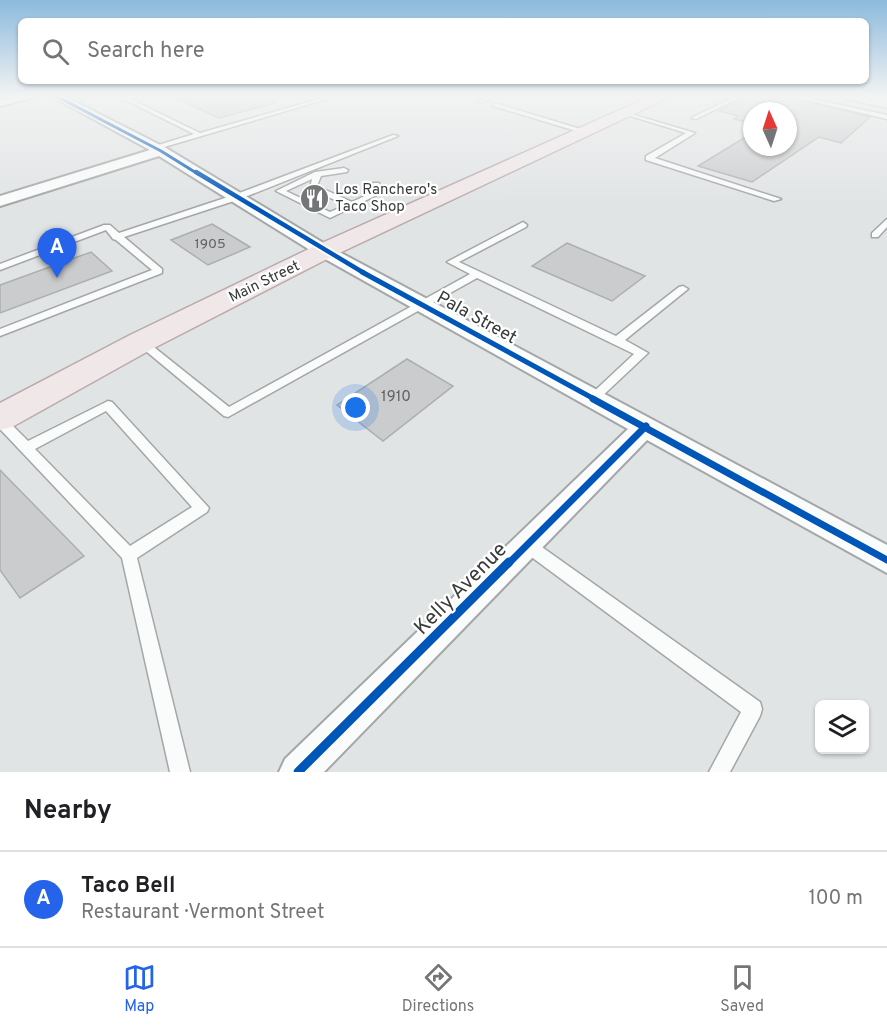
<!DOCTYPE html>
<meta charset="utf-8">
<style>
:root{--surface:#fff;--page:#f2f2f2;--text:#202124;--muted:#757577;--line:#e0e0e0;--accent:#2563eb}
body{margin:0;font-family:Overpass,sans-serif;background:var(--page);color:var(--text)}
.controls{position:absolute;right:18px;bottom:18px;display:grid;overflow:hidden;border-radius:9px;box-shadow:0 2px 4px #0004}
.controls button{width:54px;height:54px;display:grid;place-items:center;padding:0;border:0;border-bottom:2px solid var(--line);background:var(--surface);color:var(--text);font:30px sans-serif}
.compass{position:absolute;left:743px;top:102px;width:54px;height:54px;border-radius:50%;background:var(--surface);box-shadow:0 2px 4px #0004;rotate:357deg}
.you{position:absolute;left:356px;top:408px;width:21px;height:21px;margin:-15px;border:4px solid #fff;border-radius:50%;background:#1a73e8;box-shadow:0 0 0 9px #1a73e833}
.badge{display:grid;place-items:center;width:39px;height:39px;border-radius:50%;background:var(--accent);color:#fff;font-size:20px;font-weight:700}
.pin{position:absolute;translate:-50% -50px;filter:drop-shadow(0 2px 3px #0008)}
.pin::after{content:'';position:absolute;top:32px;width:21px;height:18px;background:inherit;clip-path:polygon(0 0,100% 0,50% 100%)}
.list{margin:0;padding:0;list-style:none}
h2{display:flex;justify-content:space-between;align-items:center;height:78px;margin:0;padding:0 24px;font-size:26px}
h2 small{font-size:20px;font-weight:400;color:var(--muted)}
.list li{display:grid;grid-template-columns:39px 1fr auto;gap:18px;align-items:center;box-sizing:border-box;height:96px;padding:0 24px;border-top:2px solid var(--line)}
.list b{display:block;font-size:22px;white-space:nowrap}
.list p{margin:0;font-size:20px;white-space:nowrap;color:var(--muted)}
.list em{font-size:20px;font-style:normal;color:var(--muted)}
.icon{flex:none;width:33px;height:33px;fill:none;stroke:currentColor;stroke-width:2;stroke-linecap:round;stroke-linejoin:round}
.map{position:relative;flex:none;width:887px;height:772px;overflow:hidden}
.search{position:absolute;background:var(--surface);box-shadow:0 2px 4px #0004;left:18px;right:18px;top:18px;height:66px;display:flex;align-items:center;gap:15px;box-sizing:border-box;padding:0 21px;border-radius:9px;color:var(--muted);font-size:22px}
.sheet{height:174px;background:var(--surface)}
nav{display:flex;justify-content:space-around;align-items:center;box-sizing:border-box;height:84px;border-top:2px solid var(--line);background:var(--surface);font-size:16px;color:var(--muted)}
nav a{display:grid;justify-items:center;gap:3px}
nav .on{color:var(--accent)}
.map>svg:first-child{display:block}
.building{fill:#cacccd;stroke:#acaeaf;stroke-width:1.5}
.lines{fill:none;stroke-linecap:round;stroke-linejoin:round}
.service-casing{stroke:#a4a6a7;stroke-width:3}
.minor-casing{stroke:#a4a6a7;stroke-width:4}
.secondary-casing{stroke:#a4a6a7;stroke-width:3}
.primary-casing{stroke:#baaaab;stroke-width:3}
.service{fill:#fafbfb;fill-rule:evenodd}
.minor{fill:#fafbfb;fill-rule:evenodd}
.secondary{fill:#f5f1f2;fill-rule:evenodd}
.primary{fill:#f0e7e8;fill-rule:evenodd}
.cycleway-far4-casing{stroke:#fff;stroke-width:5}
.cycleway-far3-casing{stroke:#fff;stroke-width:8}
.cycleway-far2-casing{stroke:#fff;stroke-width:9}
.cycleway-far1-casing{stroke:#fff;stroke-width:10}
.cycleway-casing{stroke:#fff;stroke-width:13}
.cycleway-far4{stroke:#0057b8;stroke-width:3}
.cycleway-far3{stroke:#0057b8;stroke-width:4.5}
.cycleway-far2{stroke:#0057b8;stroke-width:5}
.cycleway-far1{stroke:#0057b8;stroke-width:7}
.cycleway{stroke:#0057b8;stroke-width:9}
.labels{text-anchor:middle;stroke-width:4.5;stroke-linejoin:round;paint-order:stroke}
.far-number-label{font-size:14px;fill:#606262}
.far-poi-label{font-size:15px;fill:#3a3c3c;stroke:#fff;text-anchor:start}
.far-street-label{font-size:15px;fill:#3a3c3c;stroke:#fff}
.number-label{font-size:15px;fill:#606262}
.street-label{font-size:18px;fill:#3a3c3c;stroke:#fff}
.near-street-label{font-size:21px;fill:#3a3c3c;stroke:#fff}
</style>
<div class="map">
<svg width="887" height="772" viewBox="0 0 887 772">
<rect width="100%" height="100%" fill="#e1e4e5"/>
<path class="building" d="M171,96H274L275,103L219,118Z
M746,96H784L870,117L841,143L819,137L752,182L698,166L752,133V147H788V111H752V123L734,119L738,116L719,111Z
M212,224L250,247L208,265L171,240Z
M567,243L645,276L612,301L532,266Z
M91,252L112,271L0,313V285Z
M407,359L453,386L383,441L337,405Z
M0,470L84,556L20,598L0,570Z"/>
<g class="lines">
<defs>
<path id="service" d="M117,96H124L200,133L329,96H337L154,150L151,148L152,147L194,134Z
M488,96H496L482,102L477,101Z
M736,96H743L696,119L691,118Z
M789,96H799L887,115V119Z
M495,103L587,131L588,132L583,133L493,106Z
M624,112L695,133L655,158L781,199L774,201L646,160V156L686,133L624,114Z
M393,135L398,136L240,199L124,237L162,269V273L0,336V329L152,270L116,240L113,239L106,230L0,270V264L104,225H110L119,233L234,195Z
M344,168L348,170L347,172L321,176L317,186L352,202L375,191L373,183H379L383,192L330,218L276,191L315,172ZM312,179L310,189L346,205L330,212L286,191Z
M887,219V227L878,237H872V233Z
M523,222L527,225L526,227L459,262L616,336L679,287L683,286L688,289L625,340L648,353L597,401L593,402L587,398L634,354L477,278L228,417L224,416L135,342L137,340H145L229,407L470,274L447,262Z
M108,401L112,402L209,508L207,512L137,558L190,772H170L122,558L0,429V416L5,418L28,441ZM106,411L192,507L130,546L35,449Z
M527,538L532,540L760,702L762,709L760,716L730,772H709L741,712L522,550L519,545L522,540Z"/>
<path id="minor" d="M19,96H39L0,106V100Z
M51,96H64L166,148L330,247L887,545V573L647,440L324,772H279L285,759L628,429L318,255L159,156L0,206V196L150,150Z"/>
<path id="secondary" d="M845,96L887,98V108L847,99Z"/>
<path id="primary" d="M651,96H672L333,256L152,349L12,427L0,430V403L130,335L315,246Z"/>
</defs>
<use href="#service" class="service-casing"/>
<use href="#minor" class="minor-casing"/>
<use href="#secondary" class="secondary-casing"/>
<use href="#primary" class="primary-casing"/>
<use href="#service" class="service"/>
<use href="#minor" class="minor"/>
<use href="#secondary" class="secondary"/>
<use href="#primary" class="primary"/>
<defs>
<path id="cycleway-far4" d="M56,96L161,151L198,174"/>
<path id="cycleway-far3" d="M196,172L364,273"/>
<path id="cycleway-far2" d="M362,272L596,400"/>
<path id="cycleway-far1" d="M593,399L887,560
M508,564L646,426"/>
<path id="cycleway" d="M298,772L509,562"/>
</defs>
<use href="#cycleway-far4" class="cycleway-far4-casing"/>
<use href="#cycleway-far3" class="cycleway-far3-casing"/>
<use href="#cycleway-far2" class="cycleway-far2-casing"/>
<use href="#cycleway-far1" class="cycleway-far1-casing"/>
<use href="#cycleway" class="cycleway-casing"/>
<use href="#cycleway-far4" class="cycleway-far4"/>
<use href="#cycleway-far3" class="cycleway-far3"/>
<use href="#cycleway-far2" class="cycleway-far2"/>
<use href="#cycleway-far1" class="cycleway-far1"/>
<use href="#cycleway" class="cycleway"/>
</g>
<linearGradient id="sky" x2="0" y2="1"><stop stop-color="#8cbadd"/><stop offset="0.47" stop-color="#f2f3f3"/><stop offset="1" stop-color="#f2f3f3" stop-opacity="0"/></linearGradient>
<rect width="887" height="204" fill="url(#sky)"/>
<defs>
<symbol id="restaurant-disc" viewBox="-11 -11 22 22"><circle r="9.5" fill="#747777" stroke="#fff"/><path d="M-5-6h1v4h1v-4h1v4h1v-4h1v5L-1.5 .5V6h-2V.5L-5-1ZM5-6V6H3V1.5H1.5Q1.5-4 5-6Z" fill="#fff"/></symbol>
</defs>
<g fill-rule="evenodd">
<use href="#restaurant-disc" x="298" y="182" width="33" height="33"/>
</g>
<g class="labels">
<g class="far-number-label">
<text x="210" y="248">1905</text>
</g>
<g class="far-poi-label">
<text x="335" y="194">Los Ranchero's<tspan x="335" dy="17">Taco Shop</tspan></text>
</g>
<g class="far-street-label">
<text transform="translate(264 281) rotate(-26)" y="5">Main Street</text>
</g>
<g class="number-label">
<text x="396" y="401">1910</text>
</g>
<g class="street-label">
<text transform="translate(477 317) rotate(29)" y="6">Pala Street</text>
</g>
<g class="near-street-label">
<text transform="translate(460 588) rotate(-45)" y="7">Kelly Avenue</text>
</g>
</g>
</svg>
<div class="controls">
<button><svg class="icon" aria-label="layers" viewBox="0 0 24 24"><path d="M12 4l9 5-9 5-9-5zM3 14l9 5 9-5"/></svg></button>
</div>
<svg class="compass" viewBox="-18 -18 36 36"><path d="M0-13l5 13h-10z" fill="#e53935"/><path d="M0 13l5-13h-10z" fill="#757577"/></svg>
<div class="you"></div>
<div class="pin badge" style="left:57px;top:278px">A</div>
<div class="search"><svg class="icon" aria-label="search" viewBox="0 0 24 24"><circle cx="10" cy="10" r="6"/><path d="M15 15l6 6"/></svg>Search here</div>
</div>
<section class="sheet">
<h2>Nearby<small></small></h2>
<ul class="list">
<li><span class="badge">A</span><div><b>Taco Bell</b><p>Restaurant · Vermont Street</p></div><em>100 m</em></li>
</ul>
</section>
<nav>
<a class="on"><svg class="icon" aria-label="map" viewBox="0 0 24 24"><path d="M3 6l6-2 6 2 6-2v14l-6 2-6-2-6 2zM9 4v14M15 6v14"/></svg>Map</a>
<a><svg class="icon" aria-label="directions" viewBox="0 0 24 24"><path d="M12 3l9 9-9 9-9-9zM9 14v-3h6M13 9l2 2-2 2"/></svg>Directions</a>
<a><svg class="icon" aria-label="saved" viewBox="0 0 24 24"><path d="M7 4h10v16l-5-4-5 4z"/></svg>Saved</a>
</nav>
